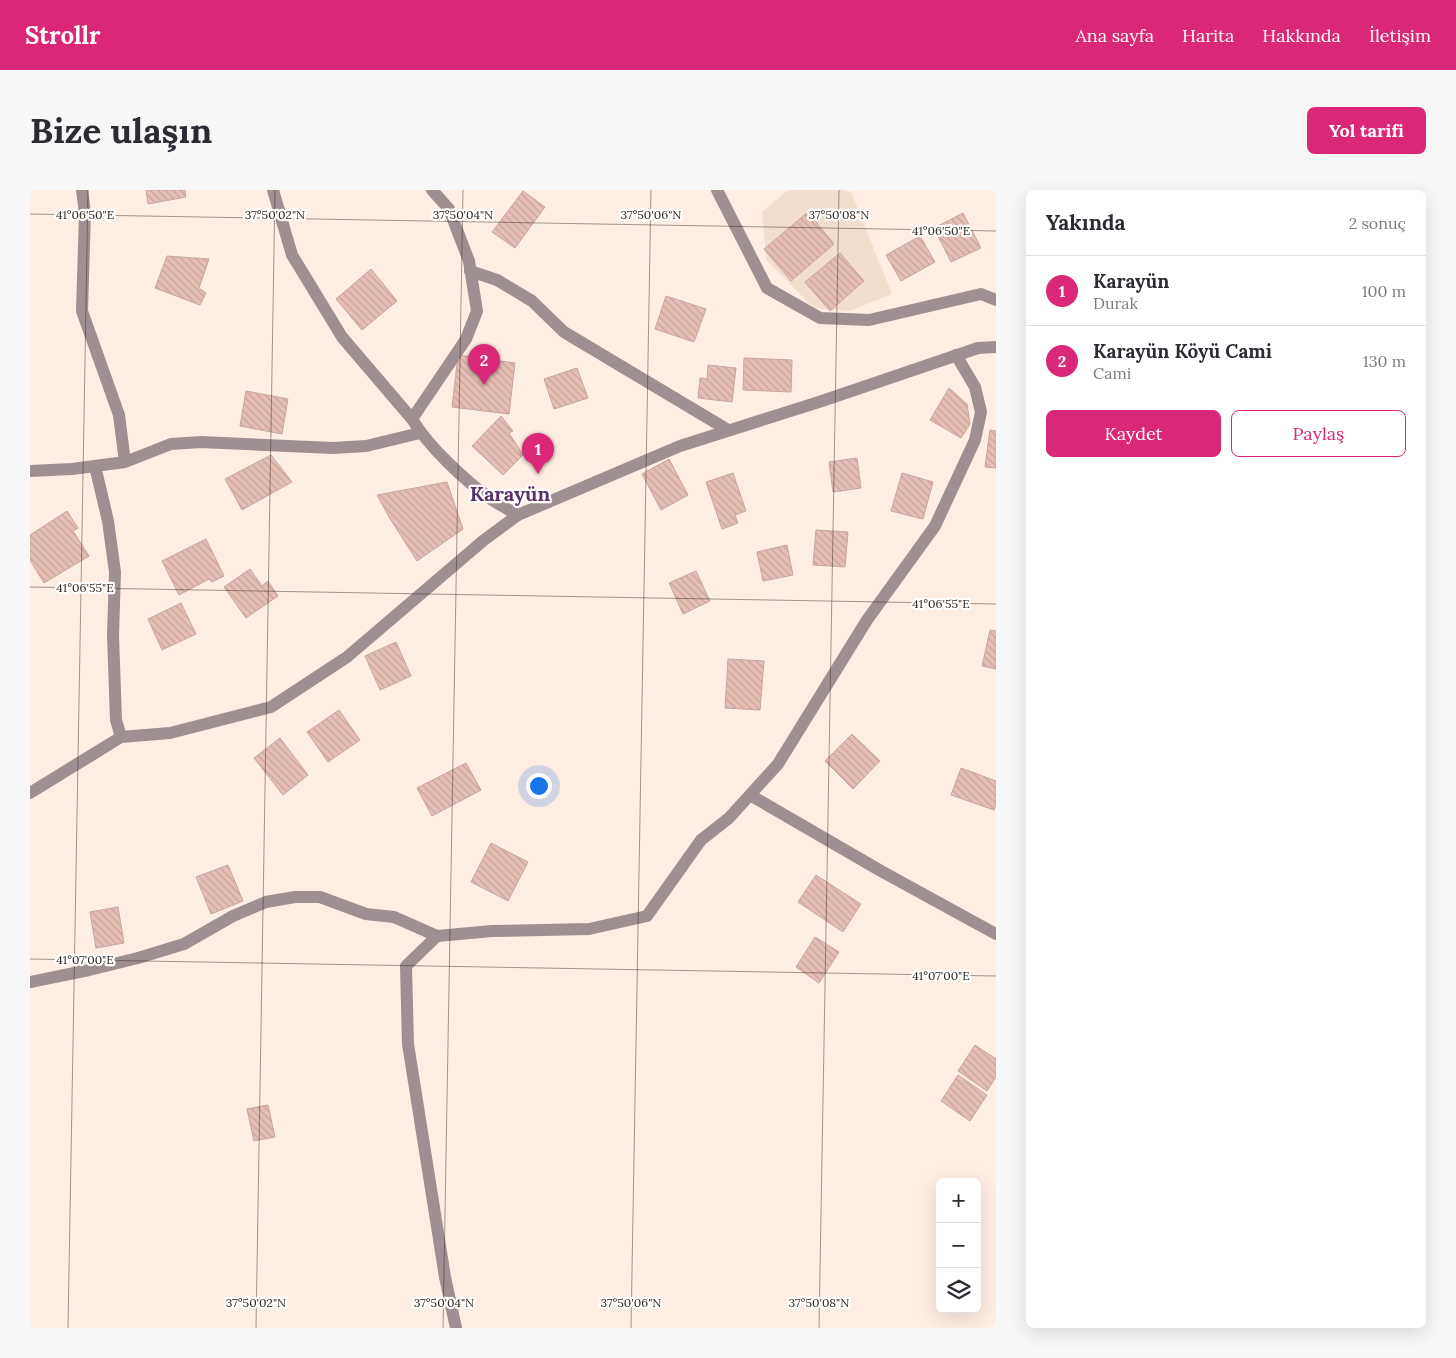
<!DOCTYPE html>
<html lang="tr">
<meta charset="utf-8">
<style>
:root{--surface:#fff;--page:#f7f7f7;--text:#2b2b33;--muted:#7c7c81;--line:#e1e1e2;--accent:#db2777}
body{margin:0;font-family:Lora,serif;background:var(--page);color:var(--text)}
.controls{position:absolute;right:15px;bottom:15px;display:grid;overflow:hidden;border-radius:8px;box-shadow:0 5px 20px #0002}
.controls button{width:45px;height:45px;display:grid;place-items:center;padding:0;border:0;border-bottom:1px solid var(--line);background:var(--surface);color:var(--text);font:25px sans-serif}
.you{position:absolute;left:508px;top:595px;width:18px;height:18px;margin:-12px;border:4px solid #fff;border-radius:50%;background:#1a73e8;box-shadow:0 0 0 8px #1a73e833}
.badge{display:grid;place-items:center;width:32px;height:32px;border-radius:50%;background:var(--accent);color:#fff;font-size:16px;font-weight:700}
.pin{position:absolute;translate:-50% -41px;filter:drop-shadow(0 1px 2px #0008)}
.pin::after{content:'';position:absolute;top:26px;width:18px;height:15px;background:inherit;clip-path:polygon(0 0,100% 0,50% 100%)}
.list{margin:0;padding:0;list-style:none}
h2{display:flex;justify-content:space-between;align-items:center;height:65px;margin:0;padding:0 20px;font-size:21px}
h2 small{font-size:16px;font-weight:400;color:var(--muted)}
.list li{display:grid;grid-template-columns:32px 1fr auto;gap:15px;align-items:center;box-sizing:border-box;height:70px;padding:0 20px;border-top:1px solid var(--line)}
.list b{display:block;font-size:19px;white-space:nowrap}
.list p{margin:0;font-size:16px;white-space:nowrap;color:var(--muted)}
.list em{font-size:16px;font-style:normal;color:var(--muted)}
.actions{display:flex;gap:10px;padding:15px 20px}
.actions a{flex:1;padding:11px 0;border:1px solid var(--accent);border-radius:8px;text-align:center;font-size:18px;color:var(--accent)}
.actions .main{background:var(--accent);color:#fff}
.icon{flex:none;width:28px;height:28px;fill:none;stroke:currentColor;stroke-width:2;stroke-linecap:round;stroke-linejoin:round}
.map{position:relative;flex:none;width:966px;height:1138px;overflow:hidden;border-radius:8px}
header{display:flex;align-items:center;gap:30px;box-sizing:border-box;height:70px;padding:0 25px;background:var(--accent);color:#fff}
header strong{font-size:24px}
nav{display:flex;gap:28px;margin-inline-start:auto;font-size:18px}
.intro{display:flex;align-items:center;justify-content:space-between;box-sizing:border-box;height:120px;padding:0 30px}
h1{margin:0;font-size:35px}
.button{padding:12px 22px;border-radius:8px;background:var(--accent);color:#fff;font-size:18px;font-weight:700}
main{display:flex;gap:30px;padding:0 30px}
aside{flex:1;background:var(--surface);border-radius:8px;box-shadow:0 5px 20px #0002}
.map>svg:first-child{display:block}
.education{fill:#f2decf}
.building{fill:url(#building-back-hatch);stroke:#c6a69f}
.lines{fill:none;stroke-linecap:round;stroke-linejoin:round}
.minor{stroke:#9d8f92;stroke-width:12}
.tertiary{stroke:#9d8f92;stroke-width:12}
.ticks{fill:none;stroke:#30261f;stroke-width:1;stroke-opacity:0.45}
.labels{text-anchor:middle;stroke-width:4.5;stroke-linejoin:round;paint-order:stroke}
.quarter-label{font-size:20px;font-weight:bold;fill:#593168;stroke:#fff}
.ticks-label{font-size:12px;text-anchor:middle;fill:#30261f;stroke:#fff;stroke-width:4.5;stroke-linejoin:round;paint-order:stroke}
</style>
<header>
<strong>Strollr</strong>
<nav><a>Ana sayfa</a><a>Harita</a><a>Hakkında</a><a>İletişim</a></nav>
</header>
<div class="intro"><h1>Bize ulaşın</h1><a class="button">Yol tarifi</a></div>
<main>
<div class="map">
<svg width="966" height="1138" viewBox="0 0 966 1138">
<defs>
<pattern id="building-back-hatch" width="6" height="6" patternUnits="userSpaceOnUse" patternTransform="scale(1.25)"><rect width="6" height="6" fill="#e6beb5"/><path d="M-1 5l2 2M0 0l6 6M5-1l2 2" fill="none" stroke="#c6a39b"/></pattern>
</defs>
<rect width="100%" height="100%" fill="#feede2"/>
<path class="education" d="M758,0H812L821,2L862,104L820,121L784,118L736,70L732,22Z"/>
<path class="building" d="M116,0H155L156,7L118,14Z
M493,1L515,17L485,58L462,42Z
M778,22L804,54L761,91L734,59Z
M933,23L951,58L921,72L904,38Z
M890,46L905,72L871,91L856,65Z
M810,63L834,91L800,121L775,92Z
M137,66L179,69L169,98L176,103L170,115L125,98Z
M341,79L367,111L332,140L306,109Z
M636,106L676,119L664,152L625,139Z
M428,165L485,173L479,224L422,217Z
M714,168L762,170L761,202L713,200Z
M678,175L706,178L702,212L668,208L670,188L677,189Z
M547,178L558,208L524,219L514,189Z
M919,198L937,214L940,234L931,248L900,230Z
M216,201L258,209L252,244L210,236Z
M471,226L483,241L479,243L493,265L473,285L442,256Z
M960,240L966,241V278L955,277Z
M241,265L262,292L212,320L195,289Z
M827,268L831,298L803,302L799,272Z
M639,269L658,305L631,320L612,284Z
M703,283L716,321L705,325L708,333L692,339L676,292Z
M872,283L903,292L893,329L861,321Z
M417,292L433,339L387,371L359,327L347,305Z
M37,321L48,338L43,341L59,366L14,393L0,370V345Z
M786,340L818,342L815,377L783,375Z
M176,349L194,386L182,392L179,389L149,405L132,371Z
M757,355L763,385L733,391L727,362Z
M220,379L232,396L238,391L248,406L216,428L194,397Z
M666,381L680,411L653,424L639,393Z
M151,413L166,444L132,460L118,429Z
M960,440L966,441V479L952,476Z
M366,452L381,486L350,500L335,466Z
M698,469L734,471L730,520L695,518Z
M309,520L330,550L298,572L277,542Z
M822,544L850,571L823,599L795,571Z
M250,548L278,585L253,605L224,568Z
M436,573L451,600L402,626L387,598Z
M931,578L966,591V614L964,620L921,605Z
M461,653L498,672L478,711L441,692Z
M198,675L213,711L181,724L166,687Z
M786,685L831,714L813,742L768,712Z
M88,717L94,753L66,758L60,722Z
M785,747L809,762L789,793L766,777Z
M945,855L966,869V887L957,901L928,881Z
M928,885L957,905L940,931L911,911Z
M238,915L245,947L224,951L217,919Z"/>
<g class="lines">
<path class="minor" d="M52,0L55,23L52,121L89,225L95,272
M687,0L737,98L790,128L839,130L951,104L966,110
M440,81L467,90L502,111L534,142L698,240
M382,229L436,149L447,121L439,71L419,19L402,0
M65,276L78,331L85,382L83,445L86,530L91,547
M0,281L42,279L95,272L141,254L171,252L303,258L336,256L390,243
M0,603L91,547L140,543L241,517L317,467L454,350L488,325
M720,605L851,681L966,744
M0,792L59,780L108,768L154,754L203,726L236,712L265,707H290L336,724L364,727L407,746
M426,1138L415,1087L378,854L376,776L407,746L462,741L559,739L617,726L671,650L699,628L748,574L837,430L905,336L945,250L951,222L945,197L926,165"/>
<path class="tertiary" d="M243,0L262,65L312,147L382,229C398,256 435,291 461,309C470,315 479,320 488,325L650,256L792,211L948,158L966,157"/>
</g>
<path class="ticks" d="M0,24L966,41M0,397L966,414M0,769L966,786M38,1138L58,0M226,1138L245,0M413,1138L433,0M601,1138L621,0M789,1138L809,0"/>
<g class="labels">
<g class="quarter-label">
<text x="480" y="311">Karayün</text>
</g>
</g>
<g class="ticks-label">
<text x="55" y="29">41°06'50"E</text>
<text x="245" y="29">37°50'02"N</text>
<text x="433" y="29">37°50'04"N</text>
<text x="621" y="29">37°50'06"N</text>
<text x="809" y="29">37°50'08"N</text>
<text x="911" y="45">41°06'50"E</text>
<text x="55" y="402">41°06'55"E</text>
<text x="911" y="418">41°06'55"E</text>
<text x="55" y="774">41°07'00"E</text>
<text x="911" y="790">41°07'00"E</text>
<text x="226" y="1117">37°50'02"N</text>
<text x="414" y="1117">37°50'04"N</text>
<text x="601" y="1117">37°50'06"N</text>
<text x="789" y="1117">37°50'08"N</text>
</g>
</svg>
<div class="controls">
<button>+</button>
<button>−</button>
<button><svg class="icon" aria-label="layers" viewBox="0 0 24 24"><path d="M12 4l9 5-9 5-9-5zM3 14l9 5 9-5"/></svg></button>
</div>
<div class="you"></div>
<div class="pin badge" style="left:508px;top:284px">1</div>
<div class="pin badge" style="left:454px;top:195px">2</div>
</div>
<aside>
<h2>Yakında<small>2 sonuç</small></h2>
<ul class="list">
<li><span class="badge">1</span><div><b>Karayün</b><p>Durak</p></div><em>100 m</em></li>
<li><span class="badge">2</span><div><b>Karayün Köyü Cami</b><p>Cami</p></div><em>130 m</em></li>
</ul>
<div class="actions"><a class="main">Kaydet</a><a>Paylaş</a></div>
</aside>
</main>
